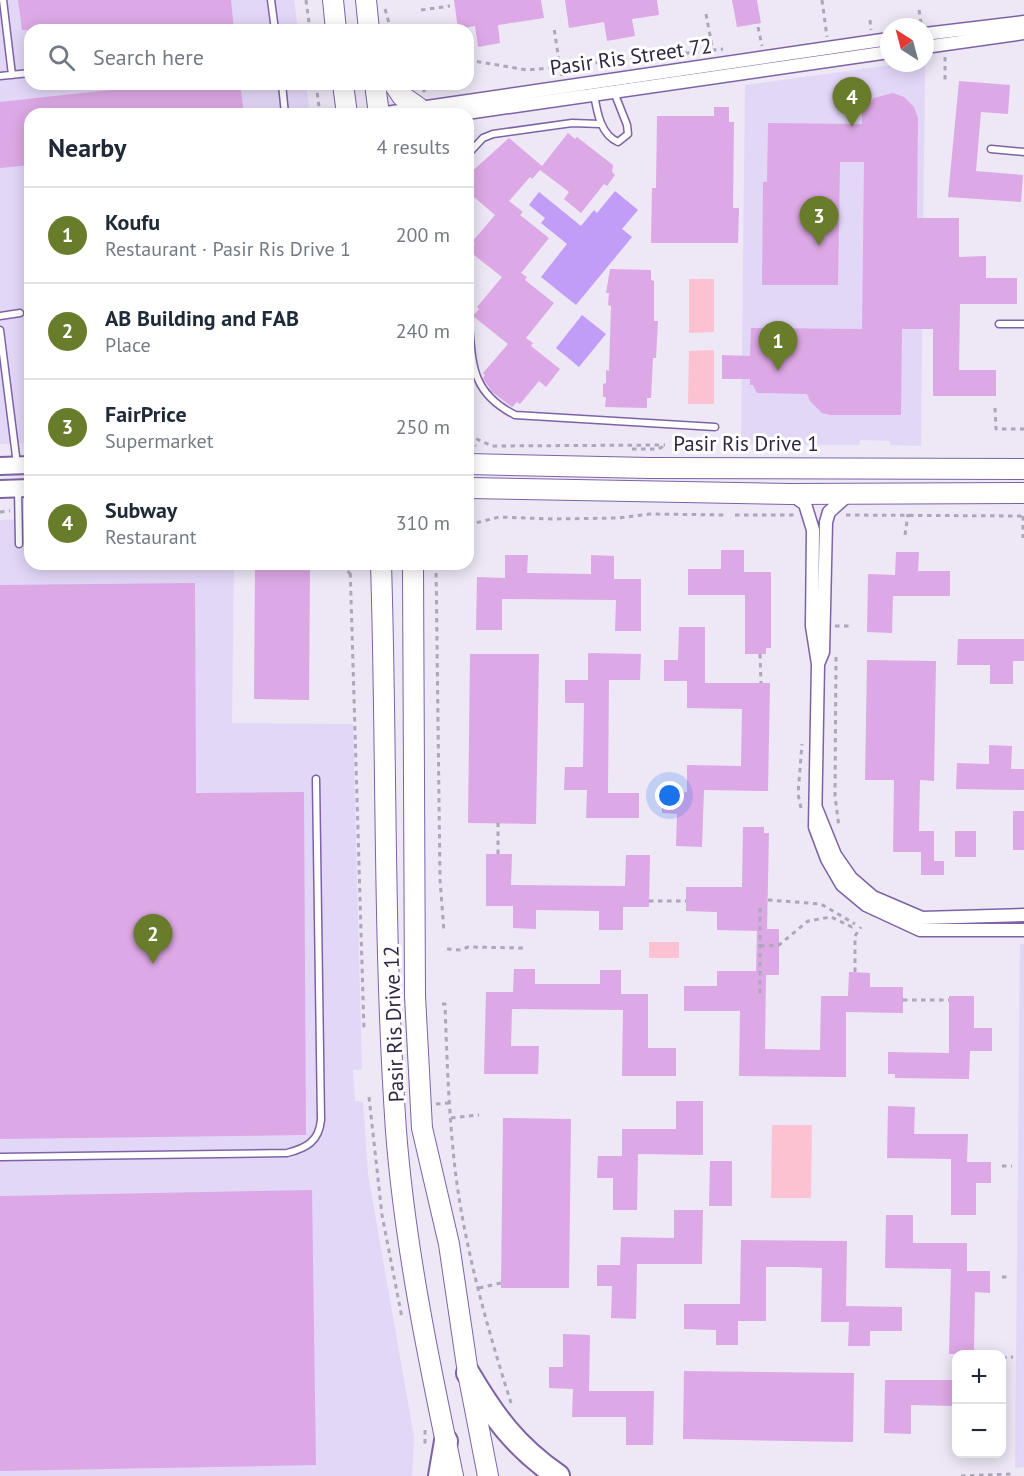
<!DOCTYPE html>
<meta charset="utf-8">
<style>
:root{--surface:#fff;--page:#f2f2f3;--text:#1f2937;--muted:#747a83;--line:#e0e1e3;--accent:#697c2c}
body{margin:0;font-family:"PT Sans",sans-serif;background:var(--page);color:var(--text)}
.controls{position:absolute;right:18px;bottom:18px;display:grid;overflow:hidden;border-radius:12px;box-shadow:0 3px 15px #0003}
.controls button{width:54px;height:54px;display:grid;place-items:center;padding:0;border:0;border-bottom:2px solid var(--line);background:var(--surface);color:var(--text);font:30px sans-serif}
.compass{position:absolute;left:880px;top:18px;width:54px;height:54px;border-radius:50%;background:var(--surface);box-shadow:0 3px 15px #0003;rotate:324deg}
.you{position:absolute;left:670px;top:796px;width:21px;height:21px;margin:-15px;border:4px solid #fff;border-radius:50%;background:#1a73e8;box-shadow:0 0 0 9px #1a73e833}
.badge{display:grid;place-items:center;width:39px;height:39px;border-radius:50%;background:var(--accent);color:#fff;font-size:20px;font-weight:700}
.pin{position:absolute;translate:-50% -50px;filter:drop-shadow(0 2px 3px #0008)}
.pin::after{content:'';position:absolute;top:32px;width:21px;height:18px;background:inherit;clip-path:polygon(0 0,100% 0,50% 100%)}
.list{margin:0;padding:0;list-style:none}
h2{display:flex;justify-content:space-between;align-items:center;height:78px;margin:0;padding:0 24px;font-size:26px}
h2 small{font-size:20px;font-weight:400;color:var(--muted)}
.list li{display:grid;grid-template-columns:39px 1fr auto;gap:18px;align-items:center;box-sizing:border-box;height:96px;padding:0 24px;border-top:2px solid var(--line)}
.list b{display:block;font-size:22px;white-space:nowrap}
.list p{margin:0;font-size:20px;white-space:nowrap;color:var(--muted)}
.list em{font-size:20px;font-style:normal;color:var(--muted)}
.icon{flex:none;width:33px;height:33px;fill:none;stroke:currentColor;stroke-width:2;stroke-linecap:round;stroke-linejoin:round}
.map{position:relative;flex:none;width:1024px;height:1476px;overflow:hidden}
.search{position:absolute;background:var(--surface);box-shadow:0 3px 15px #0003;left:24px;top:24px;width:450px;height:66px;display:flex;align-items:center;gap:15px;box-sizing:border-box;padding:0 21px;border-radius:18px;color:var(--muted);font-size:22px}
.panel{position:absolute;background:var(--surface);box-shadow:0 3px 15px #0003;left:24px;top:108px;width:450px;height:462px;border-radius:18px}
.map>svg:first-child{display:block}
.built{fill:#e3d7f8}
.green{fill:#fcc2d1}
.water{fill:#c19df8}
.building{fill:#dda8e6}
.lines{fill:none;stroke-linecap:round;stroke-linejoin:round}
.lane-casing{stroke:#7d63a5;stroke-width:9}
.street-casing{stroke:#7d63a5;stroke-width:15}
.secondary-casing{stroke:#7d63a5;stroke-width:20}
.primary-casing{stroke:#7d63a5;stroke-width:22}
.highway-casing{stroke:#7d63a5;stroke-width:26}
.path{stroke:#aea6ba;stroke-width:3;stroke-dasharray:4.5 4.5;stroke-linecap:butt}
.lane{stroke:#fff;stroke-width:6}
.street{stroke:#fff;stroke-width:12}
.secondary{stroke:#fff;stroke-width:16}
.primary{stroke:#fff;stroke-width:20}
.highway{stroke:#fff;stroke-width:22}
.labels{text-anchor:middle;stroke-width:6;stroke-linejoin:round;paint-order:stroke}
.street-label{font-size:21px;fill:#322743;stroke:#fff}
</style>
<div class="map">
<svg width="1024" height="1476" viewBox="0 0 1024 1476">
<rect width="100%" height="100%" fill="#ede7f6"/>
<path class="built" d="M0,0H294L298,30H30V84H306L310,114H30V443L0,444Z
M906,63H925L921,446L890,445V441L860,440L859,445L741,444L745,85Z
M30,519V564H234L232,723L353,724L362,1069L353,1070L355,1101L363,1102L368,1174L414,1437L412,1476H0V520Z
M1020,944H1024V1467L1015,1468Z"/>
<path class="green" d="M689,279H714V332L689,333Z
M714,350V404H688L689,351Z
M649,942H679V958H649Z
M772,1125H812L811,1198H771Z"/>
<path class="water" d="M615,191L638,210L622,229L632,237L576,305L541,277L567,244L541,223L545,218L529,205L539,192L581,226L594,210L597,213Z
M582,315L606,334L579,367L556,348Z"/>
<path class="building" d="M18,0H231L234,30H22Z
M454,0H541L544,18L498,25L500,43L478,47L475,26L458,29Z
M565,0H657L659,15L632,19L635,36L607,41L604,22L569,28Z
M732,0H757L761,23L737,27Z
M959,81L1010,85L1008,114L981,112L976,171L1023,175L1021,202L948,197Z
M118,84H141L142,87L172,84H240L244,114H30V165L0,168V102L119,89Z
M893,93L904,97L914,107L918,118L917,218H959V257L986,256V278H1017V304H960L959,370H996V396H933V329H902L901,415H830L822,413L810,401L807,394L757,393L753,385H750V379H722V355L750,356L751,328L862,329L864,162H840L838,285H762L763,182H767L768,123L862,124V113L874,98Z
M714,107H729V122H734L733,208H739L738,243H651L652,188H656L657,116H714Z
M568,133L575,139L577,137L613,165L612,172L615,175L607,186L604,184L581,213L564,199L569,192L540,170L532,179L530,177L509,201L523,212L520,215L549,238L521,273L527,277L525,280L554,303L526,338L533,343L531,346L560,369L546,387L539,381L520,404L517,402L512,407L492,392L483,378L485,375L483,373L508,344L473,316L479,309L477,307L502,277L469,251L475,244L472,242L495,215L468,192V175L509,138L542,166Z
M610,269L651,270V280L654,281V321H658L656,358H653L651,398H647V408L605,407L606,397H603V384L606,383V370L609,371L611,306L608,305L609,293H606Z
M721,550H744V572H771V648H766V654H745V595H688V569H721Z
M896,552H919L918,571H950V596H893L892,633L867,632L868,574L895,575Z
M505,555H528L527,573L591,574V555L614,556V579H641V631H615L616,600L502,599V630H476L477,577L505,578Z
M255,569H310L309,700L254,699Z
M195,583L196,793L304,792L306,1135L0,1139V585Z
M679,627H705V683H770L768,791L704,790L702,847L676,846L677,814L662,813V791L687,792V765L741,766L742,709L687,708V681H664V660H678Z
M958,639H1024V661H1013V684H990V665H957Z
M588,653L641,654L640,680H609L608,793H639V818H586L587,790H564L565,767H583L584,703H565V680H588Z
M470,654H539L536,824L468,823Z
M867,660L936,661L934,781L920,780L919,831H934V861H944V875H921V852H893L894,780H865Z
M989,745L1012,746L1011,769H1024V790L956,789L957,763L989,764Z
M1013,811H1024V850H1013Z
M743,827H764V833H769L767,929H779V975H766L765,1049L820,1050L821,996H848L849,972L870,973V987H903V1013L846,1012V1077L739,1076L740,1011H684V986H717V971H756L757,931L717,930V912L686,911V887H742Z
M955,831H976V857H955Z
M486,854H512L511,885L625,886L626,855H650L649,907H623V930H599V911L536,910V929L513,928V906H486Z
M514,969H535V984H600V970H621V994H648V1048H676V1076H622L623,1010L512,1009L511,1046H539L538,1074H484L486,992H513Z
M949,996H974V1028H992V1051H970L969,1079L895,1078V1074H888V1052L949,1053Z
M676,1101H703V1155L638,1154L637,1210H613V1178H597L598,1156H622V1129H676Z
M888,1106L915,1107L914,1134H968L967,1162H991V1183H976V1215H951V1159L887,1158Z
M503,1118L571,1119L569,1288H501Z
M710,1161H732V1206H709Z
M312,1190L316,1465L0,1471V1196Z
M674,1210H703L702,1264H637L636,1319L611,1318L612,1286H597V1265H620L621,1237L674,1238Z
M886,1215H913V1243H967V1271H990V1293L975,1292L974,1351H965L964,1354H949L951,1269L885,1268Z
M741,1240L847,1241L846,1306L902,1307V1331H870V1346H848L849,1322H821L822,1268L795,1267H766V1321H738V1345H716V1330L684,1329V1304H740Z
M563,1334L590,1335L589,1391H654L653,1445H626V1417H572L573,1389L549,1388V1367H563Z
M684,1371L854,1373L853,1442L683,1439Z
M885,1380H957V1406L911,1405V1434L884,1433Z"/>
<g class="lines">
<defs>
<path id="lane" d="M3,0L12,75
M271,0L275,30
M0,76L30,73
M282,84L285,114
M594,94C597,111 600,134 618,142L628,134L627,125L614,92
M991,149L1024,152
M468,154L483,138L493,134L572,123L600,124
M468,314C473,361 468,391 515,415L715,427
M0,316L20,313
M999,324H1024
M0,330L17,464
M18,489L19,544
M0,1157L287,1153C307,1148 319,1141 321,1120L316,779"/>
<path id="street" d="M925,34L1024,22
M925,47L1024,33
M379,114L889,39
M460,114L889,52
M791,494L805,504L813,530L812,626L818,664L815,827L827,859L842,885L866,905L920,930H1024
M818,664L823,652L826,522L829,512L848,495
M816,808L835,855L851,878L873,897L922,918L1024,915"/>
<path id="secondary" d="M0,466L30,465
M0,489L30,488"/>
<path id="primary" d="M333,0L336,30
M366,0L369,30
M343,84L347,114
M375,84L379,114
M394,84L402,96L419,108
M468,464L650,468L1024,469
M468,488L791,494L1024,493
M381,564C387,753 383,942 396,1131C405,1247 429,1362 453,1476
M413,564L415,996L422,1128L449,1244L468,1373L488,1476"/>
<path id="highway" d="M468,1373C494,1417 515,1446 558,1476
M440,1476L446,1441"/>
</defs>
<use href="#lane" class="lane-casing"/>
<use href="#street" class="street-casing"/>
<use href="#secondary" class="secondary-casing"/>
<use href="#primary" class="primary-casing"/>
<use href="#highway" class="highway-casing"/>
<path class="path" d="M306,0L310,30
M822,0L827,37
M385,9L391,30
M421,10L450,6
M919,10L921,23
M706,14L713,51
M870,20L871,30
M758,27L762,46
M945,57V80
M468,60L527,70L560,67L554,28
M916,63L917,68
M562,76L560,67L723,49
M316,84L320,114
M423,92L430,84
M995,408L996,429H1024
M468,435L492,446L665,445
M468,440L476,446
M632,449H658L666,445
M0,512L10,511
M735,515H795
M846,515L1024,516
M1023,516V538
M468,525L499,517L553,519L618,518L650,514L726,515
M905,535L908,514
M342,564L351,575
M350,564L364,1031
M436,564L440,879L444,932
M835,626H852
M760,654L761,683
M836,657L835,796L839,827
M801,808L798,794L802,744
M498,854V823
M768,900L821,904L855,924
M649,901H686
M760,908V995
M760,946L779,945L808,921L831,917L852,927L855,924
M447,949L461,950L468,947L525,948
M855,972V936L861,927
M903,1000H949
M442,1004H445C447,1062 449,1120 456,1177C466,1253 488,1330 511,1403
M369,1097L382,1215L402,1318
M436,1104L449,1103
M451,1118L479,1115
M1002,1166H1012
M1002,1277H1011
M479,1288L501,1283
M1002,1358L1013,1357
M425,1430V1445
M961,1476L1011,1474"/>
<use href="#lane" class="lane"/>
<use href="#street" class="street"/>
<use href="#secondary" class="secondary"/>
<use href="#primary" class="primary"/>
<use href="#highway" class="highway"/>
</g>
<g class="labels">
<g class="street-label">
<text transform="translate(631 57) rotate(-8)" y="7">Pasir Ris Street 72</text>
<text x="746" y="451">Pasir Ris Drive 1</text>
<text transform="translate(394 1024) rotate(-92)" y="7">Pasir Ris Drive 12</text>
</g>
</g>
</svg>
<div class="controls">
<button>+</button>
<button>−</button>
</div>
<svg class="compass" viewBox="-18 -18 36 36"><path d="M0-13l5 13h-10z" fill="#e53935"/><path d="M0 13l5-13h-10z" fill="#747a83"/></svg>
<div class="you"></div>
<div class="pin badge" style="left:778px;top:371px">1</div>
<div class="pin badge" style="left:153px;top:964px">2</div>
<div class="pin badge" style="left:819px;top:246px">3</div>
<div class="pin badge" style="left:852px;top:127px">4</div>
<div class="search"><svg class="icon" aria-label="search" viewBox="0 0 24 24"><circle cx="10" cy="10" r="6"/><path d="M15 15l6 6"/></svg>Search here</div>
<section class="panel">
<h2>Nearby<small>4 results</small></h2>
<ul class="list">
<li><span class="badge">1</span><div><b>Koufu</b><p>Restaurant · Pasir Ris Drive 1</p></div><em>200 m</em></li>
<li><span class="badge">2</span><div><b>AB Building and FAB</b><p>Place</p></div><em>240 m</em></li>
<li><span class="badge">3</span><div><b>FairPrice</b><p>Supermarket</p></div><em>250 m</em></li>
<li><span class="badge">4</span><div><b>Subway</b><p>Restaurant</p></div><em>310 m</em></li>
</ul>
</section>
</div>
